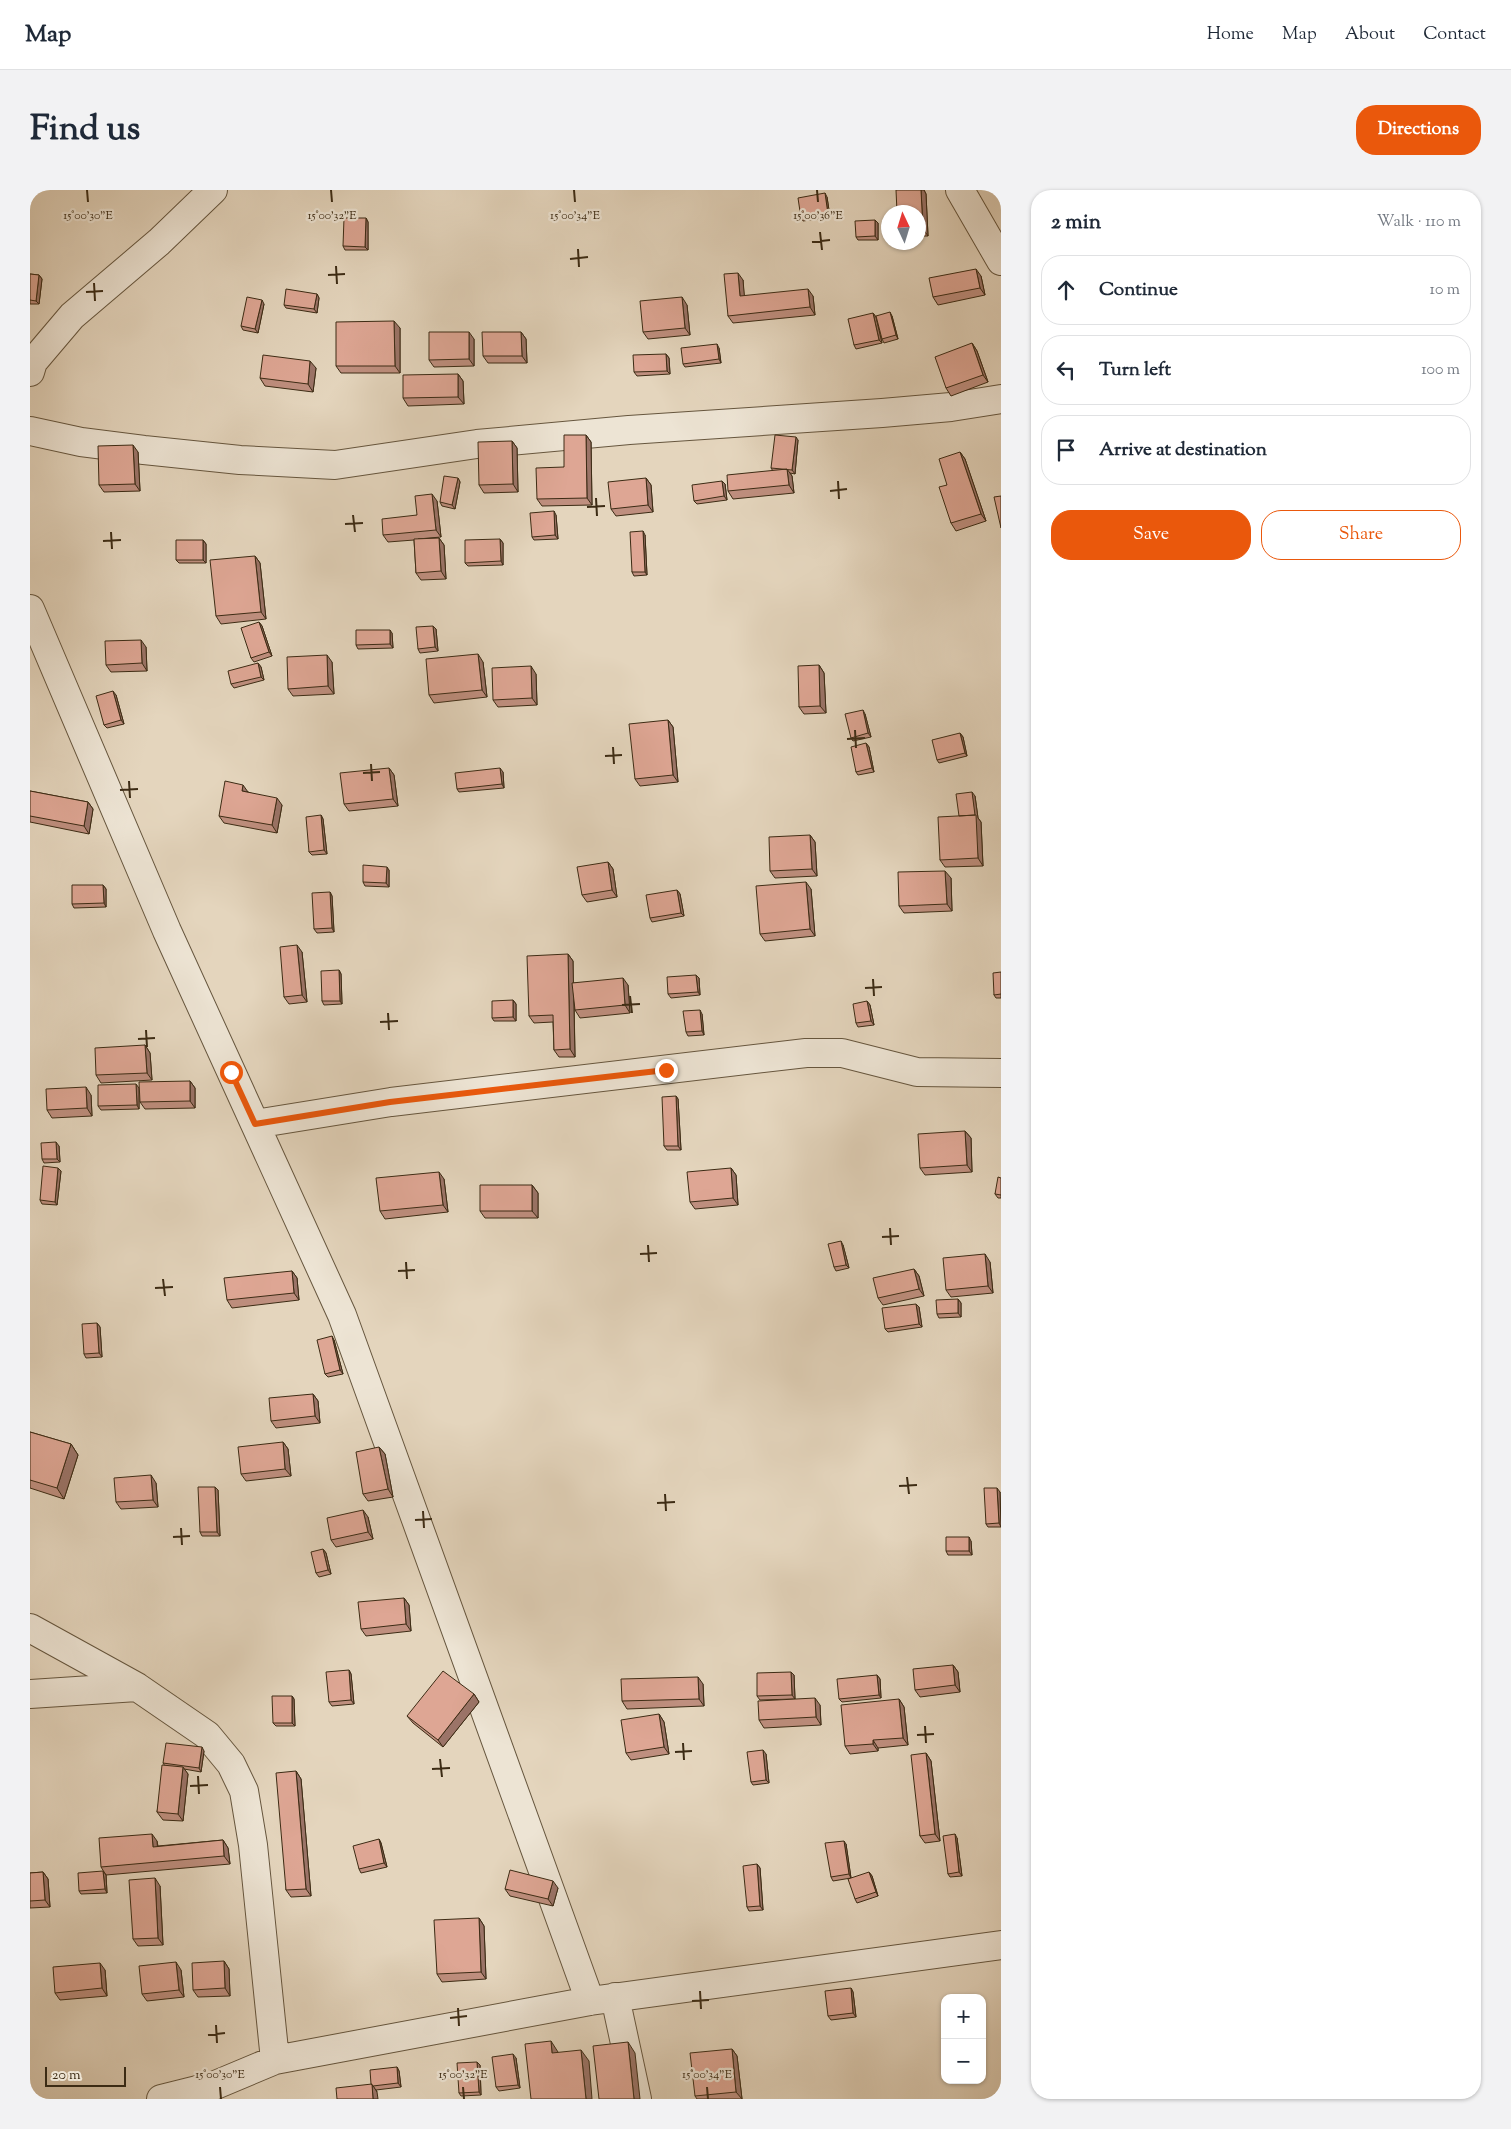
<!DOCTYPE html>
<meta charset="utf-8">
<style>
:root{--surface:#fff;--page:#f2f2f3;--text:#1f2937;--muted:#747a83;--line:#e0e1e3;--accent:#ea580c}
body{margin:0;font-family:"Sorts Mill Goudy",serif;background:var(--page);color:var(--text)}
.controls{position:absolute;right:15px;bottom:15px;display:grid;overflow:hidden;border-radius:10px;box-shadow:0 1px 4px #0004}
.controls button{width:45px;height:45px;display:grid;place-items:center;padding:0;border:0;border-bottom:1px solid var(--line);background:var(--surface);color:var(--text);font:25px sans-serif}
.compass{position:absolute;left:851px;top:15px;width:45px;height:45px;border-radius:50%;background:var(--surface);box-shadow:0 1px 4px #0004;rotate:356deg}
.scale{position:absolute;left:15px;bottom:12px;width:81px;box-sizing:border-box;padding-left:5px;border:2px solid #3c2b14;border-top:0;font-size:14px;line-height:18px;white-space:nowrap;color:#3c2b14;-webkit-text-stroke:4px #ede4d4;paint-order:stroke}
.stop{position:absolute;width:15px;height:15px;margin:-11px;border:4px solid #ea580c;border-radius:50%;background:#fff}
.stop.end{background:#ea580c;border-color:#fff;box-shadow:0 1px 5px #0008}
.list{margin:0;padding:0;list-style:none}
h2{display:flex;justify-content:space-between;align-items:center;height:65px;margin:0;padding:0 20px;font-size:21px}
h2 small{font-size:16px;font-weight:400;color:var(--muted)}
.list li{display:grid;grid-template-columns:32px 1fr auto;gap:15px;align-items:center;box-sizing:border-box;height:70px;margin:0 10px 10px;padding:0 10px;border:1px solid var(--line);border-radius:20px}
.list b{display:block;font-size:19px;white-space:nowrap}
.list em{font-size:16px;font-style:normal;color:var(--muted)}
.actions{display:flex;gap:10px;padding:15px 20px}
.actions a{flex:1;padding:11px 0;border:1px solid var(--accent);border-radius:20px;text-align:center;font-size:18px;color:var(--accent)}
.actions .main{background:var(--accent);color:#fff}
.icon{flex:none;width:28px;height:28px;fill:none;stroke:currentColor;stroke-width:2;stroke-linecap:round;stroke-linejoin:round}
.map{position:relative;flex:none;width:971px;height:1909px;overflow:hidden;border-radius:20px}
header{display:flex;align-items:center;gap:30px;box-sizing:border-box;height:70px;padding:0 25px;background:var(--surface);border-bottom:1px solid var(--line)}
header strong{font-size:24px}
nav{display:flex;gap:28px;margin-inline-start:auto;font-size:18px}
.intro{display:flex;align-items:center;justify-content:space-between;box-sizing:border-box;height:120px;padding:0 30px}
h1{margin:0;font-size:35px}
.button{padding:12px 22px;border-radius:20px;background:var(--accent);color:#fff;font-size:18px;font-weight:700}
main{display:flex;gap:30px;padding:0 30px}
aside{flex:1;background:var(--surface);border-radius:20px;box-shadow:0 1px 4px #0004}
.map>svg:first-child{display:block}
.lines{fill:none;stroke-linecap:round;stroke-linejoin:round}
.street-casing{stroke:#66563e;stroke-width:30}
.street{stroke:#ede4d4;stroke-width:28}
.wall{fill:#bf8f7f;stroke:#3c2b14}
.shaded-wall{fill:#9b7468;stroke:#3c2b14}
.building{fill:#dea694;stroke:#3c2b14}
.route{stroke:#ea580c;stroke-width:6}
.ticks{fill:none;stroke:#3c2b14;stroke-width:2}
.ticks-label{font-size:12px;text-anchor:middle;fill:#3c2b14;stroke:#ede4d4;stroke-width:4.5;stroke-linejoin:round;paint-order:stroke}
</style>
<header>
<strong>Map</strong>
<nav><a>Home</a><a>Map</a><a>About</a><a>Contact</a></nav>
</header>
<div class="intro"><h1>Find us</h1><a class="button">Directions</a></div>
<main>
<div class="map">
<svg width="971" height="1909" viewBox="0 0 971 1909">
<rect width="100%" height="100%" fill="#e4d5bd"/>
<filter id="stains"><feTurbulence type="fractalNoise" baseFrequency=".004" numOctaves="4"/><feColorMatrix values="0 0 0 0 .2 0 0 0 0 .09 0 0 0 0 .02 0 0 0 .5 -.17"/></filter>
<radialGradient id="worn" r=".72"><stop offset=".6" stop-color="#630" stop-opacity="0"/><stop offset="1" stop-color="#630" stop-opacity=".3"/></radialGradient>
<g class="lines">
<defs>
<path id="street" d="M930,0L971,71
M0,182L3,172L42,126L129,52L183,0
M0,241L51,252L114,260L210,270L305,275L447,254L599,240L852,223L921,217L971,209
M0,419L137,741L312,1125L560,1811
M225,934L361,912L776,863H812L887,882L971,883
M0,1438L107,1497L177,1545L201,1574L214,1601L223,1655L245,1870
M0,1504L107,1497
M585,1807L607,1909
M131,1909L183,1896L245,1870L560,1811L971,1755"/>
</defs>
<use href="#street" class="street-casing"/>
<use href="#street" class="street"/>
</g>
<path class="wall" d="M866,0H894L896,4L898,46H888V22Z
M797,7L800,27L773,31L771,28Z
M336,28L338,32V60H315L313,56Z
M845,30L848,33V50H828L826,47Z
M0,84L9,85L12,89L9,114H0Z
M951,86L955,105L908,115L903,107Z
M713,90L714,106H783L785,125L703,133L698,126Z
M287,104L289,108L287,123L256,118L254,115Z
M234,114L228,143L213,140L211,136Z
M657,115L660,145L618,149L613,142Z
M843,123L846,127L852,153L826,159L824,155Z
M862,126L868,149L854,153L852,149Z
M370,138V183H311L306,176Z
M491,142L496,149L497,173H458L453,166Z
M444,149V176L404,177L399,170Z
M942,153L947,161L958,192L921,206L916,198Z
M689,158L691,173L655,177L653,174Z
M636,164L639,168L640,184L607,186L604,182Z
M286,178L283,202L235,196L230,188Z
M428,184L433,191L434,214L378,216L373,208Z
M556,245L561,252L562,315L512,316L507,309L534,277Z
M768,250L765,284L760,283L762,286L764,303L703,309L698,301L743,281L741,278Z
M482,251L487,258L488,302L454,303L449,295Z
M108,262L110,301L74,302L69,295Z
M930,262L935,269L956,331L926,341L921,333L917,295Z
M428,288L430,292L425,319L412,316L410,312Z
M616,288L621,295L623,322L586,326L581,319Z
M692,291L695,294L697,310L667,314L664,311Z
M407,311L411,347L388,349L409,348L414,355L416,389L391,390L386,383L384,350L358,352L353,345L387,325Z
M526,325L528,349L504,350L502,347Z
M615,345L617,385L604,386L602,382Z
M470,349L473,353V375L438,376L435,373Z
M173,350L176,354V373H149L146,370Z
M225,366L230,373L236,429L191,434L186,426Z
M229,432L232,436L242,466L224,472L221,468Z
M403,436L406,439L408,461L390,463L388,459Z
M362,443L363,458L328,459L326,455Z
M116,457L117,481L81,482L76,475Z
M302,472L304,504L263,506L258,499Z
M453,472L457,507L404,513L399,505Z
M228,473L231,477L234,490L204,498L201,494Z
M789,475L794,483L796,523L774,524L769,517Z
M506,484L507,515L468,517L463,510Z
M86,505L94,534L77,538L74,535Z
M835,524L841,547L823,551L821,548Z
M638,530L643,537L648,592L610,596L605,589Z
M930,543L933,547L937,566L909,573L907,570Z
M836,553L839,557L844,582L828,585L826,582Z
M359,578L364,585L368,616L319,621L314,614Z
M473,582L474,598L429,602L427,599Z
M0,601L58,612L63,619L59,644L0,632Z
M218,602L252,615L247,643L194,633L189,626Z
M945,606L948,628L951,632L953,676L915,677L910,670L929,626Z
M291,625L293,629L297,664L282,665L279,662Z
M780,645L785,652L787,686L745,688L740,681Z
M578,672L583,679L587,707L557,712L552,705Z
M359,680V697L335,696L333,692Z
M921,688L922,721L874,723L869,716Z
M73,695L76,699V717L44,718L42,714Z
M781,699L785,746L735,751L730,744Z
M647,700L650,704L654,726L622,732L620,728Z
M300,702L302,706L304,742L287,743L284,739Z
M272,762L277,812L259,814L254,807Z
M538,764L543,771V793L598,795L600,823L550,828L545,820L544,807L545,867H529L524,860L523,832L504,833L499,826Z
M309,780L311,784L312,814L294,815L292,811Z
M971,782V808H966L964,805Z
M669,788L670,805L641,808L638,804Z
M483,810L486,814V831H464L462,828Z
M837,811L840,815L844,835L828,837L826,833Z
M672,824L674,845L658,846L656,842Z
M115,855L120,863L122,890L71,893L66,885Z
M160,891L165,898V918L115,919L110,912Z
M109,898V919L71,920L68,916Z
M61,905L62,926L22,928L17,920Z
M646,906L648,909L651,960H637L634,956Z
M935,941L941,948L942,982L895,985L890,978Z
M29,956L30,972L14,973L12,969Z
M28,978L31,981L27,1015L12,1014L10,1010Z
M701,978L706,985L708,1015L665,1019L660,1012Z
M971,988V1008H968L965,1004Z
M414,989L418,1022L355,1029L350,1021Z
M502,995L508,1003V1028H455L450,1021Z
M813,1055L819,1078L806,1081L804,1077Z
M960,1072L963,1103L921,1107L916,1100Z
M884,1079L889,1086L894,1106L853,1115L848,1108Z
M262,1081L267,1088L269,1110L202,1118L197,1110Z
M928,1109L931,1113V1127L909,1128L907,1124Z
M889,1117L892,1137L858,1142L855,1139Z
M67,1133L70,1137L72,1167L56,1168L54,1164Z
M304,1150L313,1184L298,1187L295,1184Z
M283,1204L288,1211L290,1233L246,1238L241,1231Z
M0,1242L41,1254L48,1265L34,1309L0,1298Z
M253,1252L258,1259L261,1286L216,1291L211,1284Z
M349,1257L355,1264L363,1307L338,1311L333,1304Z
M126,1293L128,1317L91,1319L86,1312Z
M185,1297L188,1300L190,1346H172L170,1342Z
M970,1302L971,1337H958L956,1334Z
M338,1327L343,1349L306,1357L301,1350Z
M941,1351L942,1365H918L916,1361Z
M293,1359L296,1363L301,1384L289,1387L286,1383Z
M374,1408L379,1415L381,1441L336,1446L331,1439Z
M923,1475L928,1482L930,1502L890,1507L885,1500Z
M319,1480L321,1484L324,1514L302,1516L299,1512Z
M764,1485L765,1509L730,1510L727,1506Z
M847,1485L850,1489L851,1508L812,1512L809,1509Z
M673,1494L674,1516L597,1519L592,1511Z
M444,1504L449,1512L413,1557L383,1533L377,1526Z
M262,1506L264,1509L265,1536H246L243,1533Z
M869,1509L874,1517L878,1555L848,1558V1561L820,1564L815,1556Z
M790,1515L791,1535L734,1538L729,1530Z
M629,1524L634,1532L639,1564L601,1570L596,1563Z
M174,1561L171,1582L154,1579L158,1584L153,1631L133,1630L127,1622L135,1576L133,1573Z
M896,1563L901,1571L910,1651L895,1653L890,1646Z
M736,1564L739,1593L723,1595L721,1592Z
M266,1581L271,1589L281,1706L261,1707L256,1700Z
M927,1648L932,1686L920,1687L918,1684Z
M349,1649L351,1653L357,1677L331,1683L329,1679Z
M193,1650L198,1658L200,1674L76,1685L71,1677L127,1651L128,1656Z
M816,1654L821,1688L803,1691L801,1687Z
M727,1674L730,1678L733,1720L719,1721L717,1717Z
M13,1682L18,1689L20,1717L0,1718V1683Z
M839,1682L842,1686L848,1706L827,1713L825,1709Z
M76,1685L77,1703L51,1704L49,1701Z
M130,1696L133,1755L108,1756L103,1749Z
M528,1698L523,1716L480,1706L475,1699Z
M449,1728L454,1736L456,1789L412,1792L407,1784Z
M194,1771L199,1779L200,1806L168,1807L163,1800Z
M75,1780L77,1806L30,1810L25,1803Z
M151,1780L154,1807L117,1811L112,1804Z
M821,1798L823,1802L826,1827L801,1830L798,1826Z
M702,1859L707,1866L712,1909H667L665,1906Z
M486,1868L490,1898L469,1901L466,1897Z
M447,1872L450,1875L451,1905L431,1906L429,1903Z
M367,1877L369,1881L371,1897L346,1900L347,1902L341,1894Z"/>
<path class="shaded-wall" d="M891,0H894L896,4L898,46L893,39Z
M795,3L797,7L800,27L798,24Z
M336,28L338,32V60L335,57Z
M845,30L848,33V50L845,46Z
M946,79L951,86L955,105L950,98Z
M708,83L713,90L715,113L710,106Z
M9,85L12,89L9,114L6,111Z
M778,99L783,106L785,125L780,117Z
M287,104L289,108L287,123L284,119Z
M652,107L657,115L660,145L655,138Z
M232,110L234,114L228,143L225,139Z
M860,122L862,126L868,149L866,145Z
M843,123L846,127L852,153L849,150Z
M364,131L370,138V183L365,176Z
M439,142L444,149V176L439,169Z
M491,142L496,149L497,173L492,166Z
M942,153L947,161L958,192L953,185Z
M687,154L689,158L691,173L689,169Z
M636,164L639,168L640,184L637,181Z
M280,171L286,178L283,202L278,194Z
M428,184L433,191L434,214L428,207Z
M556,245L561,252L562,315L557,308Z
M766,247L768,250L765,284L762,280Z
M482,251L487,258L488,302L483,294Z
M103,255L108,262L110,301L105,294Z
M930,262L935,269L956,331L951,324Z
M757,279L762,286L764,303L759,295Z
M428,288L430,292L425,319L422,315Z
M616,288L621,295L623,322L618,315Z
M692,291L695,294L697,310L694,306Z
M402,304L407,311L411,347L406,340Z
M524,321L526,325L528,349L525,345Z
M613,341L615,345L617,385L615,382Z
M409,348L414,355L416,389L411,381Z
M470,349L473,353V375L471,371Z
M173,350L176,354V373L173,370Z
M225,366L230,373L236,429L231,422Z
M229,432L232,436L242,466L239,462Z
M403,436L406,439L408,461L405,457Z
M360,440L362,443L363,458L360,454Z
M111,450L116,457L117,481L112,473Z
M448,464L453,472L457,507L452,500Z
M297,465L302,472L304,504L298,496Z
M228,473L231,477L234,490L231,487Z
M789,475L794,483L796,523L790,516Z
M501,476L506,484L507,515L502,508Z
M83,501L86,505L94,534L91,530Z
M833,520L835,524L841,547L838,543Z
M638,530L643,537L648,592L643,585Z
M930,543L933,547L937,566L935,563Z
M836,553L839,557L844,582L842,578Z
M359,578L364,585L368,616L363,609Z
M470,578L473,582L474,598L472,594Z
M213,595L218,602L212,601Z
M942,602L945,606L948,628L951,632L953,676L948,668Z
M247,608L252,615L247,643L242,635Z
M58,612L63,619L59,644L54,636Z
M291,625L293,629L297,664L294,660Z
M780,645L785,652L787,686L782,679Z
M578,672L583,679L587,707L582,700Z
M357,677L359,680V697L356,693Z
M915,681L921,688L922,721L917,714Z
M776,692L781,699L785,746L780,739Z
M73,695L76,699V717L74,713Z
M647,700L650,704L654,726L651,723Z
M300,702L302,706L304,742L302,738Z
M267,755L272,762L277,812L272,805Z
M538,764L543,771L545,867L540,859Z
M309,780L311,784L312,814L310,811Z
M666,785L669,788L670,805L668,802Z
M593,788L598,795L600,823L595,815Z
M483,810L486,814V831L483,827Z
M837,811L840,815L844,835L841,831Z
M670,820L672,824L674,845L672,841Z
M115,855L120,863L122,890L117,883Z
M160,891L165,898V918L160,911Z
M106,894L109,898V919L107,915Z
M56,897L61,905L62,926L57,918Z
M646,906L648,909L651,960L648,956Z
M935,941L941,948L942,982L937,975Z
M26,952L29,956L30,972L27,969Z
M28,978L31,981L27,1015L25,1012Z
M701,978L706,985L708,1015L703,1008Z
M409,982L414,989L418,1022L413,1015Z
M502,995L508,1003V1028L502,1021Z
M811,1051L813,1055L819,1078L816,1075Z
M955,1064L960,1072L963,1103L958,1096Z
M884,1079L889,1086L894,1106L889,1099Z
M262,1081L267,1088L269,1110L264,1103Z
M928,1109L931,1113V1127L928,1123Z
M886,1114L889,1117L892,1137L889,1134Z
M67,1133L70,1137L72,1167L69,1163Z
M302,1146L304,1150L313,1184L310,1180Z
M283,1204L288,1211L290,1233L285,1226Z
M253,1252L258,1259L261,1286L255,1279Z
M41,1254L48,1265L34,1309L27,1298Z
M349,1257L355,1264L363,1307L358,1299Z
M121,1285L126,1293L128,1317L123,1310Z
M185,1297L188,1300L190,1346L187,1342Z
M967,1298L970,1302L971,1337L969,1333Z
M333,1320L338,1327L343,1349L338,1342Z
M939,1347L941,1351L942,1365L939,1361Z
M293,1359L296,1363L301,1384L298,1380Z
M374,1408L379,1415L381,1441L376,1434Z
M923,1475L928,1482L930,1502L925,1495Z
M319,1480L321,1484L324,1514L321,1510Z
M761,1482L764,1485L765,1509L762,1505Z
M847,1485L850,1489L851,1508L849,1505Z
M668,1487L673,1494L674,1516L669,1509Z
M444,1504L449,1512L413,1557L408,1550Z
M262,1506L264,1509L265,1536L262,1533Z
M785,1508L790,1515L791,1535L786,1527Z
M869,1509L874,1517L878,1555L873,1548Z
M629,1524L634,1532L639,1564L634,1557Z
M843,1550L848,1558V1561L843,1554Z
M172,1557L174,1561L171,1582L169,1578Z
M733,1560L736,1564L739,1593L736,1590Z
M896,1563L901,1571L910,1651L905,1644Z
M153,1577L158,1584L153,1631L148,1624Z
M266,1581L271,1589L281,1706L276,1699Z
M122,1644L127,1651L128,1664L123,1657Z
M925,1644L927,1648L932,1686L929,1682Z
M349,1649L351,1653L357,1677L354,1673Z
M193,1650L198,1658L200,1674L194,1666Z
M814,1651L816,1654L821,1688L819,1684Z
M727,1674L730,1678L733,1720L730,1716Z
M73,1681L76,1685L77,1703L75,1699Z
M13,1682L18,1689L20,1717L15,1710Z
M839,1682L842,1686L848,1706L846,1702Z
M125,1688L130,1696L133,1755L128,1748Z
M523,1691L528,1698L523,1716L518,1709Z
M449,1728L454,1736L456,1789L451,1782Z
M194,1771L199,1779L200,1806L195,1798Z
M146,1772L151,1780L154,1807L149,1800Z
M70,1773L75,1780L77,1806L72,1798Z
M821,1798L823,1802L826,1827L823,1823Z
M521,1851L528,1862L529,1873L522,1863Z
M598,1852L605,1863L610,1909H604Z
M702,1859L707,1866L712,1909L706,1902Z
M551,1860L559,1871L562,1909H556Z
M483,1864L486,1868L490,1898L488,1895Z
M447,1872L450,1875L451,1905L449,1902Z
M367,1877L369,1881L371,1897L368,1893Z
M342,1894L347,1902L348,1909H343Z"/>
<path class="building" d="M866,0H891L893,39H888V22H867Z
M795,3L798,24L771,28L768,8Z
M314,28H336L335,57L313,56Z
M845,30V46L826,47L825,31Z
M946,79L950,98L903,107L899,88Z
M708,83L710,106L778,99L780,117L698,126L694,84Z
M0,84L9,85L6,111L0,110Z
M256,99L287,104L284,119L254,115Z
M217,107L232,110L225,139L211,136Z
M652,107L655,138L613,142L610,111Z
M860,122L866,145L852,149L846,126Z
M843,123L849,150L824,155L818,129Z
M364,131L365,176H306V132Z
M399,142H439V169L399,170Z
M452,142H491L492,166H453Z
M942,153L953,185L916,198L905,167Z
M687,154L689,169L653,174L651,158Z
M636,164L637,181L604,182L603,165Z
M233,165L280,171L278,194L230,188Z
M428,184V207L373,208V185Z
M534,245H556L557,308L507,309L506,278L534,277Z
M745,245L766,247L762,280L741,278Z
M482,251L483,294L449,295L448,252Z
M103,255L105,294L69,295L68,256Z
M930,262L951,324L921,333L909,297L917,295L909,269Z
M757,279L759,295L698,301L697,285Z
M414,286L428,288L422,315L410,312Z
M616,288L618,315L581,319L578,292Z
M692,291L694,306L664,311L662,295Z
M402,304L406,340L353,345L352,329L387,325L385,306Z
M971,306V338L964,307Z
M524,321L525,345L502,347L500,323Z
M613,341L615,382H602L600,342Z
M409,348L411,381L386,383L384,349Z
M470,349L471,371L435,373V350Z
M146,350H173V370H146Z
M225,366L231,422L186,426L180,370Z
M229,432L239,462L221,468L211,438Z
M403,436L405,457L388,459L386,437Z
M326,440H360V454L326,455Z
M111,450L112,473L76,475L75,451Z
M448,464L452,500L399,505L396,469Z
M297,465L298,496L258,499L257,467Z
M228,473L231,487L201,494L198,481Z
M789,475L790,516L769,517L768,476Z
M501,476L502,508L463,510L462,478Z
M83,501L91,530L74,535L66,506Z
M833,520L838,543L821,548L815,524Z
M638,530L643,585L605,589L599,534Z
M930,543L935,563L907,570L902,550Z
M836,553L842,578L826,582L821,557Z
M359,578L363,609L314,614L310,583Z
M470,578L472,594L427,599L425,583Z
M195,591L213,595L212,601L247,608L242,635L189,626Z
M0,601L58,612L54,636L0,626Z
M942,602L945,625L929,626L926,604Z
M291,625L294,660L279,662L276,627Z
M946,625L948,668L910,670L908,627Z
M780,645L782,679L740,681L739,647Z
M578,672L582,700L552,705L547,677Z
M333,675L357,677L356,693L333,692Z
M915,681L917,714L869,716L868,682Z
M776,692L780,739L730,744L726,696Z
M42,695H73L74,713L42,714Z
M647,700L651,723L620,728L616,705Z
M300,702L302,738L284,739L282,703Z
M267,755L272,805L254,807L250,757Z
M538,764L540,859L524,860L523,825L499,826L497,766Z
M309,780L310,811H292L291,781Z
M971,782V804L964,805L963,783Z
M666,785L668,802L638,804L637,787Z
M593,788L595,815L545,820L542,793Z
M483,810V827L462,828V811Z
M837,811L841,831L826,833L823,814Z
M670,820L672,841L656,842L653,821Z
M115,855L117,883L66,885L65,858Z
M160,891V911L110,912L109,892Z
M106,894L107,915L68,916V895Z
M56,897L57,918L17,920L16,899Z
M646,906L648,956H634L632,907Z
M935,941L937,975L890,978L888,944Z
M26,952L27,969H12L11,953Z
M13,976L28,978L25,1012L10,1010Z
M701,978L703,1008L660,1012L657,982Z
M409,982L413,1015L350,1021L346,988Z
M968,987L971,988V1005L965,1004Z
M450,995H502V1021H450Z
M811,1051L816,1075L804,1077L798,1054Z
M955,1064L958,1096L916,1100L913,1068Z
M884,1079L889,1099L848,1108L843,1088Z
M262,1081L264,1103L197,1110L194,1088Z
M928,1109V1123L907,1124L906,1110Z
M886,1114L889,1134L855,1139L852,1118Z
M67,1133L69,1163L54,1164L52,1134Z
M302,1146L310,1180L295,1184L287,1150Z
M283,1204L285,1226L241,1231L239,1208Z
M0,1242L41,1254L27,1298L0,1290Z
M253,1252L255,1279L211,1284L208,1257Z
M349,1257L358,1299L333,1304L326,1262Z
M121,1285L123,1310L86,1312L84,1288Z
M168,1297H185L187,1342H170Z
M954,1298H967L969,1333L956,1334Z
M333,1320L338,1342L301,1350L297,1328Z
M916,1347H939V1361H916Z
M293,1359L298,1380L286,1383L281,1362Z
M374,1408L376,1434L331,1439L328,1412Z
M923,1475L925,1495L885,1500L883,1479Z
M319,1480L321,1510L299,1512L296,1482Z
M413,1481L444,1504L408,1550L377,1526Z
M761,1482L762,1505L727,1506V1483Z
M847,1485L849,1505L809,1509L807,1489Z
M668,1487L669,1509L592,1511L591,1489Z
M242,1506H262V1533H243Z
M785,1508L786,1527L729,1530L728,1511Z
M869,1509L873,1548L843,1550V1554L815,1556L811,1515Z
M629,1524L634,1557L596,1563L591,1530Z
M136,1553L172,1557L169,1578L133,1573Z
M733,1560L736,1590L721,1592L717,1562Z
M896,1563L905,1644L890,1646L881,1565Z
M132,1575L153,1577L148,1624L127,1622Z
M266,1581L276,1699L256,1700L246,1583Z
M122,1644L123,1657L193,1650L194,1666L71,1677L69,1648Z
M925,1644L929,1682L918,1684L913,1646Z
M349,1649L354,1673L329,1679L323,1656Z
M814,1651L819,1684L801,1687L795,1653Z
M727,1674L730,1716L717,1717L713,1676Z
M480,1680L523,1691L518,1709L475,1699Z
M73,1681L75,1699L49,1701L48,1683Z
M13,1682L15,1710L0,1711V1683Z
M839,1682L846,1702L825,1709L818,1689Z
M125,1688L128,1748L103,1749L99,1690Z
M449,1728L451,1782L407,1784L404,1730Z
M194,1771L195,1798L163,1800L162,1773Z
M146,1772L149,1800L112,1804L109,1776Z
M70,1773L72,1798L25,1803L23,1777Z
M821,1798L823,1823L798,1826L795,1801Z
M521,1851L522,1863L551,1860L556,1909H501L495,1854Z
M598,1852L604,1909H569L563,1856Z
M702,1859L706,1902L665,1906L660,1863Z
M483,1864L488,1895L466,1897L462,1867Z
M447,1872L449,1902L429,1903L427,1873Z
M367,1877L368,1893L343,1896L341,1894L340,1880Z
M342,1894L343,1909H307L306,1898Z"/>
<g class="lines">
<path class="route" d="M201,882L225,934L360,912L636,880"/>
</g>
<path class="ticks" d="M57,0L58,12M301,0L302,12M544,0L545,12M787,0L788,12M790,42L792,60M782,52L800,50M548,59L549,77M540,69L558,67M306,76L307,94M298,85L315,84M64,93L65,111M56,102L73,101M808,291L809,309M800,301L817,299M566,308L567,326M557,317L575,316M323,325L325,342M315,334L333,333M81,342L82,359M73,351L91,350M825,540L826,558M817,549L835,548M583,557L584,574M575,566L592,565M341,574L342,591M333,583L350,582M99,591L100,608M90,600L108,599M843,789L844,806M835,798L852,797M600,806L602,823M592,815L610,814M358,823L359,840M350,832L368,831M116,840L117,857M108,849L125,848M860,1038L861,1055M852,1047L869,1046M618,1055L619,1072M610,1064L627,1063M376,1072L377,1089M368,1081L385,1080M133,1089L135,1106M125,1098L143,1097M877,1287L879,1304M869,1296L887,1295M635,1304L636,1321M627,1313L645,1312M393,1321L394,1338M385,1330L402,1329M151,1338L152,1355M143,1347L160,1346M895,1536L896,1553M887,1545L904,1544M653,1553L654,1570M645,1562L662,1561M410,1569L412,1587M402,1579L420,1578M168,1586L169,1604M160,1596L178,1595M670,1801L671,1819M662,1811L679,1810M428,1818L429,1836M420,1828L437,1826M186,1835L187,1853M178,1845L195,1843M190,1897L191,1909M433,1897L434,1909M677,1897L678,1909"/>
<g class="ticks-label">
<text x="58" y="29">15°00'30"E</text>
<text x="302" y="29">15°00'32"E</text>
<text x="545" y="29">15°00'34"E</text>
<text x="788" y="29">15°00'36"E</text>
<text x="190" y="1888">15°00'30"E</text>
<text x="433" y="1888">15°00'32"E</text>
<text x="677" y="1888">15°00'34"E</text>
</g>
<rect width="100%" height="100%" filter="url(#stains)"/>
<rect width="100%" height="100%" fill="url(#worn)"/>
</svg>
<div class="controls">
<button>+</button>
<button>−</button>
</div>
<svg class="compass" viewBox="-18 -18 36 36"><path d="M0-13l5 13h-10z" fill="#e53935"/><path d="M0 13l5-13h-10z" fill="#747a83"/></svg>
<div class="scale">20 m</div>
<div class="stop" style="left:201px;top:882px"></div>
<div class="stop end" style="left:636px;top:880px"></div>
</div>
<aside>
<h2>2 min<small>Walk · 110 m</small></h2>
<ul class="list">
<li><svg class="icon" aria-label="ahead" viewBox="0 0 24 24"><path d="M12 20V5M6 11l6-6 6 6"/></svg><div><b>Continue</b></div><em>10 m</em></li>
<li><svg class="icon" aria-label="left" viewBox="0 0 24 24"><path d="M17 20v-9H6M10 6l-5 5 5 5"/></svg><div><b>Turn left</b></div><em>100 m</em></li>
<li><svg class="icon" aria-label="arrive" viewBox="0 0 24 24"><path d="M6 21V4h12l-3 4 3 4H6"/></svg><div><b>Arrive at destination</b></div></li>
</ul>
<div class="actions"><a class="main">Save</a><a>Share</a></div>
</aside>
</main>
